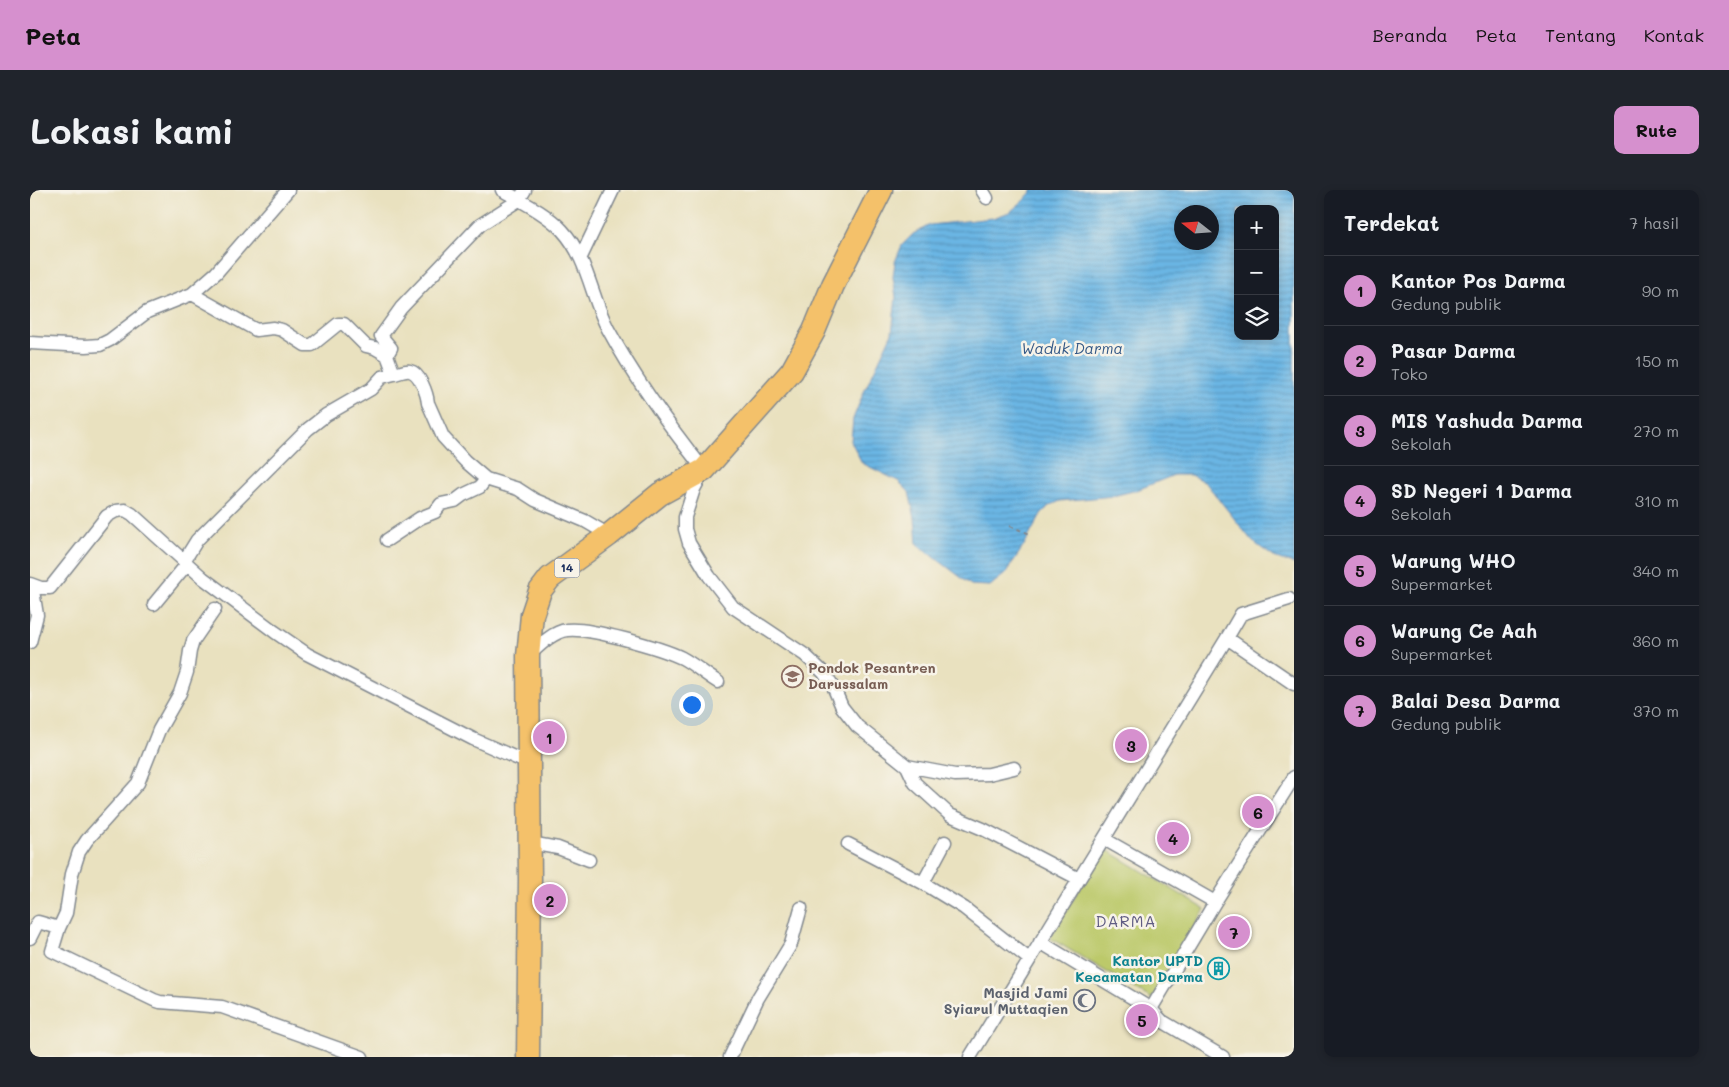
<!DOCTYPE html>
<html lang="id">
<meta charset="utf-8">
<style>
:root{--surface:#171b24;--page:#20242c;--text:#f1f3f6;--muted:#9ea1a6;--line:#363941;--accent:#d690ce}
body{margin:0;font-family:Mali,sans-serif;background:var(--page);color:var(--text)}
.controls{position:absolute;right:15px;top:15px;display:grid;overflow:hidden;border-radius:10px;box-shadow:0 2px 8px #0003}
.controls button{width:45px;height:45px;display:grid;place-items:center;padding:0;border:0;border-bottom:1px solid var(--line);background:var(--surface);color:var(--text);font:25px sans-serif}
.compass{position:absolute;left:1144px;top:15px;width:45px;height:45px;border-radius:50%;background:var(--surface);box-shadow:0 2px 8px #0003;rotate:287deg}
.you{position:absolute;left:661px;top:514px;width:18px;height:18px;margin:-12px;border:4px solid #fff;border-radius:50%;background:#1a73e8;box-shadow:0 0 0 8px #1a73e833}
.badge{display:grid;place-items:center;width:32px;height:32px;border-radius:50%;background:var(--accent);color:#111;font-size:16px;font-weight:700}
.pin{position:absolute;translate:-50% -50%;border:2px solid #fff;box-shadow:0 1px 5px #0006}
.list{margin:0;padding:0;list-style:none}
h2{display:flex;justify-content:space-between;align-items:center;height:65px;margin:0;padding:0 20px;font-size:21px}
h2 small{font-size:16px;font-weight:400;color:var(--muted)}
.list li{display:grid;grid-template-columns:32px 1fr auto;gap:15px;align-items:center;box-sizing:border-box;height:70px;padding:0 20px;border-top:1px solid var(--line)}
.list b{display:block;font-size:19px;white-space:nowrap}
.list p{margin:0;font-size:16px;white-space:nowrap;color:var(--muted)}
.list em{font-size:16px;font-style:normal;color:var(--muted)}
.icon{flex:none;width:28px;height:28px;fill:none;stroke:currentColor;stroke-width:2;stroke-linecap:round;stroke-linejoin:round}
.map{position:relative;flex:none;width:1264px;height:867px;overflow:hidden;border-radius:10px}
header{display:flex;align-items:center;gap:30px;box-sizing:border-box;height:70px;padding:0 25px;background:var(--accent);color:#111}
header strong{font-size:24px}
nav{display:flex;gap:28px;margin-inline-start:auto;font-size:18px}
.intro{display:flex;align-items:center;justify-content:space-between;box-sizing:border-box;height:120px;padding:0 30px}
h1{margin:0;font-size:35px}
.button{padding:12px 22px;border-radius:10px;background:var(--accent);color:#111;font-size:18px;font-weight:700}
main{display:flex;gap:30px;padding:0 30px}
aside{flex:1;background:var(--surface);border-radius:10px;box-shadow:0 2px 8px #0003}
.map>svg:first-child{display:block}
.pitch{fill:#bcc96b;stroke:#6c7c64}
.water{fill:url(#water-rules);stroke:#4372a1;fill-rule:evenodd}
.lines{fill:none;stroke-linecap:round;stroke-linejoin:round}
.street-casing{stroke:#82888e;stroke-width:15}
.highway-casing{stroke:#82888e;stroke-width:25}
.path{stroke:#82888e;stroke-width:2;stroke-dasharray:4 4;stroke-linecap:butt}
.street{stroke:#fff;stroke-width:12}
.highway{stroke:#f4c16b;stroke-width:22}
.labels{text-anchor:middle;stroke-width:5;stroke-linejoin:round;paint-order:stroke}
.shield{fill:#f7f3e8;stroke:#5d6a87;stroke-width:1}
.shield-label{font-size:12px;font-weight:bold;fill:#1b2f5e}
.education-label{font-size:14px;font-weight:bold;fill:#785e54;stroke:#f7f3e8;text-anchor:start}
.culture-label{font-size:14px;font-weight:bold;fill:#0d838f;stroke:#f7f3e8;text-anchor:end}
.worship-label{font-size:14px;font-weight:bold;fill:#5b616d;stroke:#f7f3e8;text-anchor:end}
.water-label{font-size:15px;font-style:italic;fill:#335886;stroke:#f7f3e8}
.quarter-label{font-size:16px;letter-spacing:1px;fill:#615d84;stroke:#f7f3e8}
</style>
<header>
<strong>Peta</strong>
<nav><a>Beranda</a><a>Peta</a><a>Tentang</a><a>Kontak</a></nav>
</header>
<div class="intro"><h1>Lokasi kami</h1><a class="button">Rute</a></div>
<main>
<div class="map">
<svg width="1264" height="867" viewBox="0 0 1264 867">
<defs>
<pattern id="water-rules" width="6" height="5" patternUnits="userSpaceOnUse" patternTransform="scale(1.25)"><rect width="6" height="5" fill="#6bb6e4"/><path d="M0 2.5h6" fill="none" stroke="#5794bc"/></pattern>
</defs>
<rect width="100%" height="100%" fill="#f7f3e8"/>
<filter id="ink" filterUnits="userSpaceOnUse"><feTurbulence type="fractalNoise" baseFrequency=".02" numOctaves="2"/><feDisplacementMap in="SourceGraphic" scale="10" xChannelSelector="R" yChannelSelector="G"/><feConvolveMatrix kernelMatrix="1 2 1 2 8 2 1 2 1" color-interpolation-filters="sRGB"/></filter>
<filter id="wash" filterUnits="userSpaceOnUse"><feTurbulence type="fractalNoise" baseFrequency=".0096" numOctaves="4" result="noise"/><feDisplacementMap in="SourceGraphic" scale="20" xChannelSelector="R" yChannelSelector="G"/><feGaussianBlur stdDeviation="1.12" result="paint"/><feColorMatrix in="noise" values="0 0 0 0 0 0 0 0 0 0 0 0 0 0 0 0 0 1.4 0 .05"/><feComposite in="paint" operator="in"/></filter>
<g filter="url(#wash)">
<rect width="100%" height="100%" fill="#e9e1bf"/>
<path class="pitch" d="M1074,658L1175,719L1122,809L1020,748Z"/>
<path class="water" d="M1003,0H1264V374L1244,367L1222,351L1176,293L1161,285H1144L1107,300L1083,306L1030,311L1019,316L1011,324L993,357L975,384L960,396L941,395L887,354L885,328L879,302L868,291L832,273L821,251L823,229L833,204L862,143L866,107L863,87L865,72L872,55L883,44L900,35L963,28L980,22L993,11ZM1208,19H1245V146H1208ZM1152,22H1182V52H1152Z"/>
</g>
<g filter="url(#ink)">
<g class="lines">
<defs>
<path id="street" d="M472,0C491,11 517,24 532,40C558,68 561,107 578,139C605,189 639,236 674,280L664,299L655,327V339L659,353L679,386L703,417L775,465L794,483L803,496L812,517L827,536L877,576L885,593L920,625L953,639L1049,689
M495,0L489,10L450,35L371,118L351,146L361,158L357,165L364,184C369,183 375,180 380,181C390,183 397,204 398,213L413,247L435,271L456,289L488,299L505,310L555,331L579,345
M952,0L957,8
M551,67L583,0
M162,104L226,140L243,138L252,140L275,155H282L308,134H314L336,156L345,158L357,165
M0,153L56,156L70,155L80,150L117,122L162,104L186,83L258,0
M357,350L390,328L405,322L411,314L425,311L433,305L450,297L456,289
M154,371L167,350L278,239L296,225L341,199L352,187L364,184
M0,394L11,398H20L77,326L86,321L95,320L102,324L173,388L245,442L277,464L443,549L500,574
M124,414L157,374
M1197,448L1264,494
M0,452L7,425L2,395
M498,466C509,456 522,442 537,440C559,437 631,458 652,468C665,475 676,485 688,492
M877,576L925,585L959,584L984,578
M1074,649L1185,712L1121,819L1132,831L1193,867
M500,653L528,658L559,670
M818,654L893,693L934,718L999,769
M893,693L915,652
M1185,712L1264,587
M29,738L36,723L42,684L49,662L57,650L108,593L129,540L150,503L157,482L160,461L163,451L185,419
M0,748L8,732L29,738L22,761L124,810L130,812L192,817L332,867
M1010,752L1121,819
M700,867L728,808L761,754L771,718
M940,867L1197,448L1211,424L1259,409"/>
<path id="highway" d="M498,867L500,689L498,466L502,425L510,401L520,388L579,345L630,304L674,280L762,181L784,141L803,95L851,0"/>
</defs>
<use href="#street" class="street-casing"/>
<use href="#highway" class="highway-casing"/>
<path class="path" d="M980,336L1000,344"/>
<use href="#street" class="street"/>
<use href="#highway" class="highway"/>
</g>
</g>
<defs>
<symbol id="school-ring" viewBox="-11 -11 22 22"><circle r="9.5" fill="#f7f3e8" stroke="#8d6e63" stroke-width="1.5"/><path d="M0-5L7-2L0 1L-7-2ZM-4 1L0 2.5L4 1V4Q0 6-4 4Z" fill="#8d6e63"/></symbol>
<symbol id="building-ring" viewBox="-11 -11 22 22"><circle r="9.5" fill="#f7f3e8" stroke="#0f9aa8" stroke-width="1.5"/><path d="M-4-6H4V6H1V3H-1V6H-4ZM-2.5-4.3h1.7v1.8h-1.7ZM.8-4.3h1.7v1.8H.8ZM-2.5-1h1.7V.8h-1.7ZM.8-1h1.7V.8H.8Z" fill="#0f9aa8"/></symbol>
<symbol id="mosque-ring" viewBox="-11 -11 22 22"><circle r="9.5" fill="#f7f3e8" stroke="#6b7280" stroke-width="1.5"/><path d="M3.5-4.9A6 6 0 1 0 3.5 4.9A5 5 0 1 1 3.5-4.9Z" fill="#6b7280"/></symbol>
</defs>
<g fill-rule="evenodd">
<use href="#school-ring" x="750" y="474" width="25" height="25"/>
<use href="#building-ring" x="1176" y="766" width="25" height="25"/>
<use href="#mosque-ring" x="1042" y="798" width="25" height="25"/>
</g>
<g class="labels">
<rect class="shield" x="524.5" y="368.5" width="25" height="19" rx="4"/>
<g class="shield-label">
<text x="537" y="382">14</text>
</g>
<g class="education-label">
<text x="778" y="483">Pondok Pesantren<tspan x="778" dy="16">Darussalam</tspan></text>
</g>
<g class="culture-label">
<text x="1173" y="776">Kantor UPTD<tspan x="1173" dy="16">Kecamatan Darma</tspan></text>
</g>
<g class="worship-label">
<text x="1038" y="808">Masjid Jami<tspan x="1038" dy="16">Syiarul Muttaqien</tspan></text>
</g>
<g class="water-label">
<text x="1042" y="164">Waduk Darma</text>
</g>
<g class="quarter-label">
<text x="1096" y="737">DARMA</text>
</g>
</g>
</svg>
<div class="controls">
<button>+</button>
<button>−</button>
<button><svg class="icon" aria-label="layers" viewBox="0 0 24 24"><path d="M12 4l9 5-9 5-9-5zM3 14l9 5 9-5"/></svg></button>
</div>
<svg class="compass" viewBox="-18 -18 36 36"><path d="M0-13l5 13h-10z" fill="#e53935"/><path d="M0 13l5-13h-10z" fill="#9ea1a6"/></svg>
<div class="you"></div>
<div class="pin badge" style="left:519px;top:547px">1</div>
<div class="pin badge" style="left:520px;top:710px">2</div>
<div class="pin badge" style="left:1101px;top:555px">3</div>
<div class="pin badge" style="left:1143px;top:648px">4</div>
<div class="pin badge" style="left:1112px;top:830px">5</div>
<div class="pin badge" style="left:1228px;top:622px">6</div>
<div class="pin badge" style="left:1204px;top:742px">7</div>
</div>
<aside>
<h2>Terdekat<small>7 hasil</small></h2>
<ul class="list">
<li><span class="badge">1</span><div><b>Kantor Pos Darma</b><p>Gedung publik</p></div><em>90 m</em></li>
<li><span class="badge">2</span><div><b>Pasar Darma</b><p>Toko</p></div><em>150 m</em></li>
<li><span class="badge">3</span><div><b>MIS Yashuda Darma</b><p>Sekolah</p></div><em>270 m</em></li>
<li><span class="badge">4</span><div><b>SD Negeri 1 Darma</b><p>Sekolah</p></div><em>310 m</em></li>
<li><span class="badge">5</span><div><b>Warung WHO</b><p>Supermarket</p></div><em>340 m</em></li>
<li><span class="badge">6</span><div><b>Warung Ce Aah</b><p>Supermarket</p></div><em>360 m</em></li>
<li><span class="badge">7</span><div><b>Balai Desa Darma</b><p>Gedung publik</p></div><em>370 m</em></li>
</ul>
</aside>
</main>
